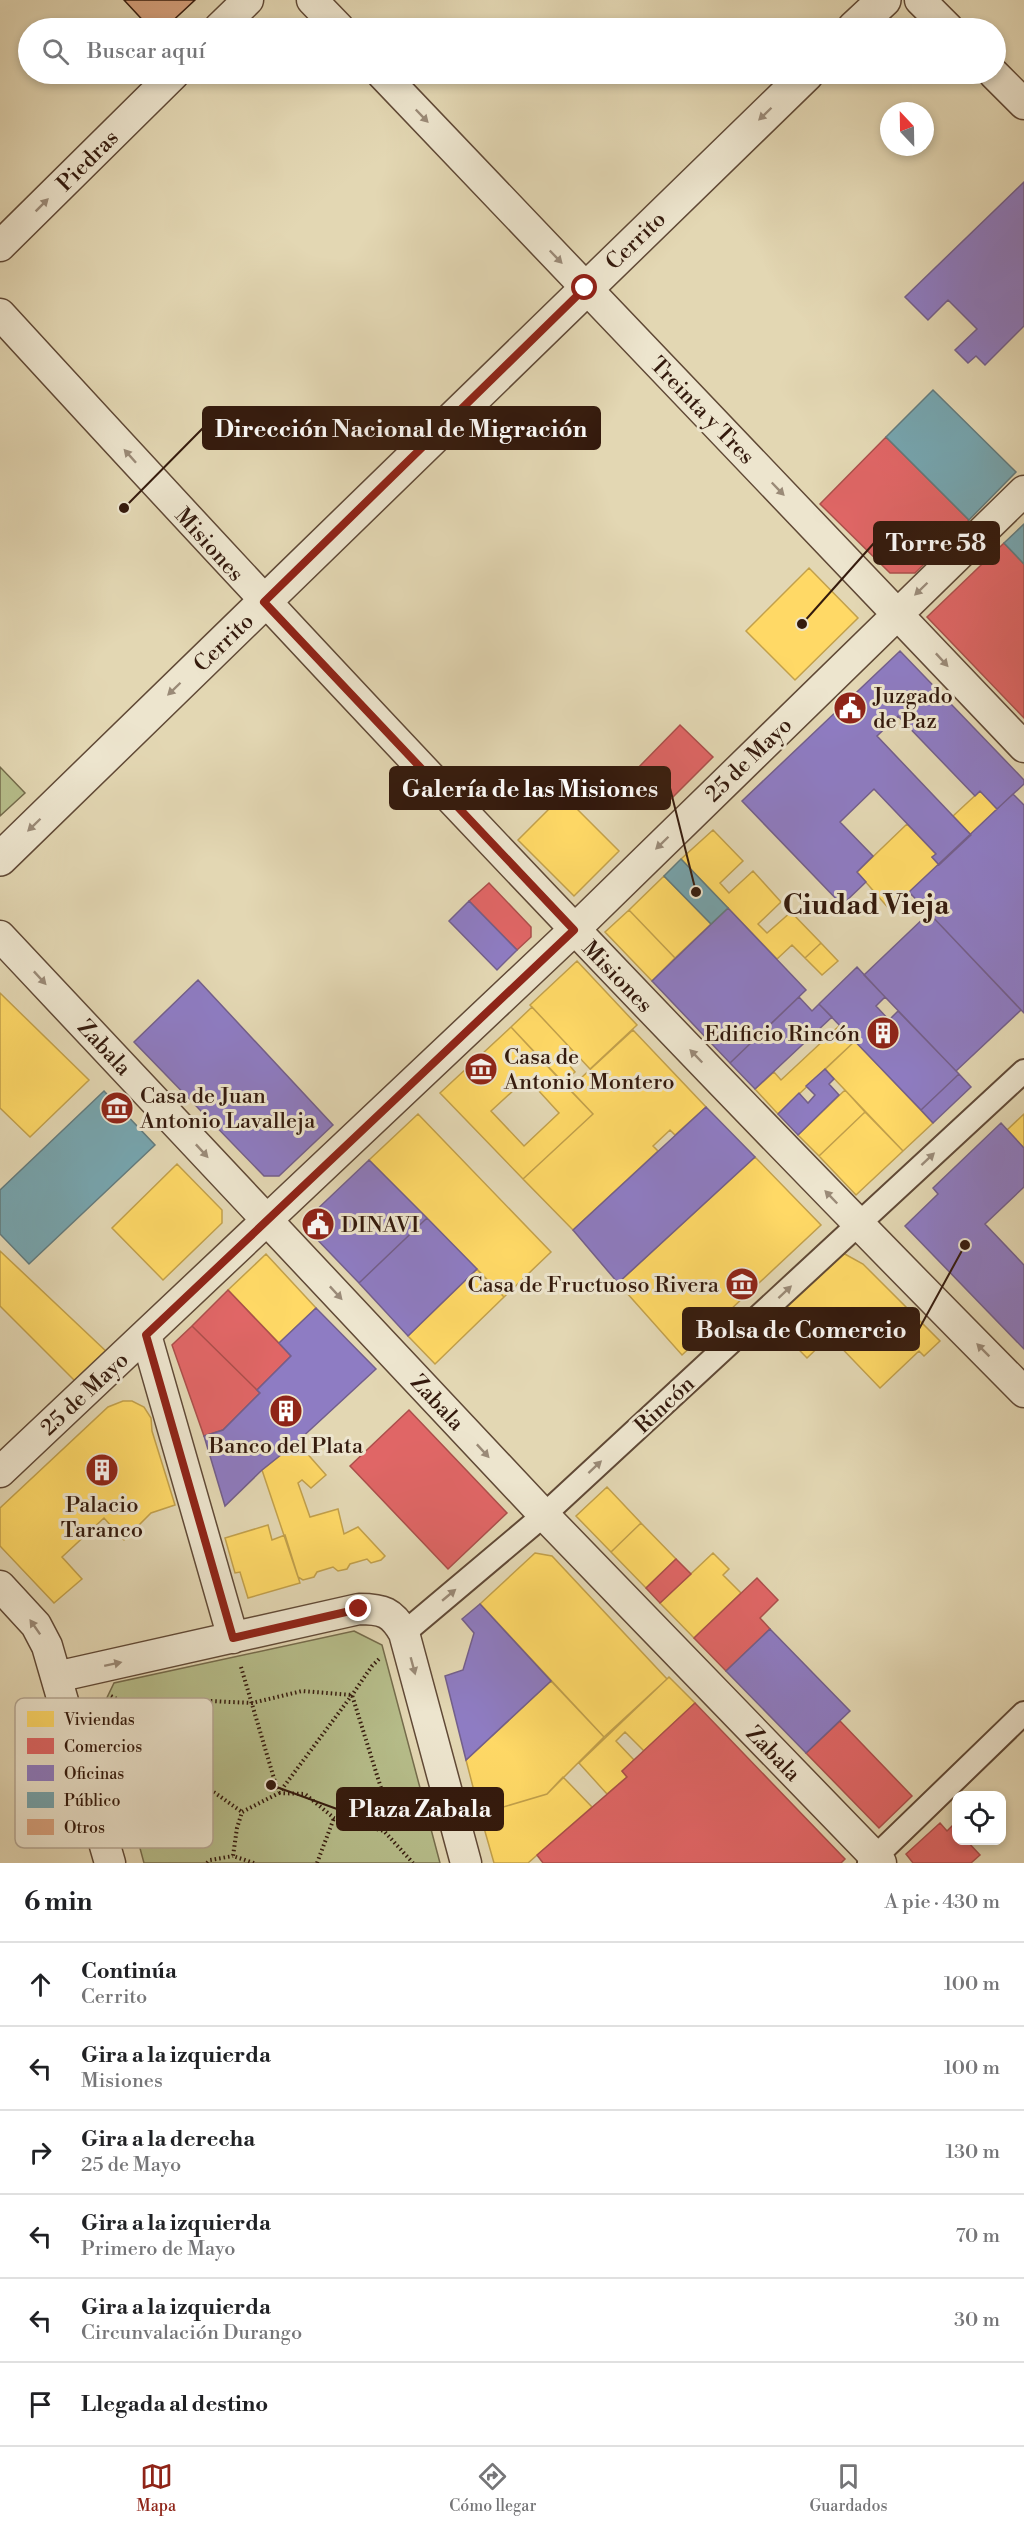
<!DOCTYPE html>
<html lang="es">
<meta charset="utf-8">
<style>
:root{--surface:#fff;--page:#f6f6f6;--text:#202124;--muted:#757577;--line:#e0e0e0;--accent:#8f2418}
body{margin:0;font-family:"Libre Bodoni",serif;background:var(--page);color:var(--text)}
.controls{position:absolute;right:18px;bottom:18px;display:grid;overflow:hidden;border-radius:12px;box-shadow:0 3px 9px #0003}
.controls button{width:54px;height:54px;display:grid;place-items:center;padding:0;border:0;border-bottom:2px solid var(--line);background:var(--surface);color:var(--text);font:30px sans-serif}
.compass{position:absolute;left:880px;top:102px;width:54px;height:54px;border-radius:50%;background:var(--surface);box-shadow:0 3px 9px #0003;rotate:338deg}
.stop{position:absolute;width:18px;height:18px;margin:-14px;border:4px solid #8f2418;border-radius:50%;background:#fff}
.stop.end{background:#8f2418;border-color:#fff;box-shadow:0 2px 6px #0008}
.list{margin:0;padding:0;list-style:none}
h2{display:flex;justify-content:space-between;align-items:center;height:78px;margin:0;padding:0 24px;font-size:26px}
h2 small{font-size:20px;font-weight:400;color:var(--muted)}
.list li{display:grid;grid-template-columns:39px 1fr auto;gap:18px;align-items:center;box-sizing:border-box;height:84px;padding:0 24px;border-top:2px solid var(--line)}
.list b{display:block;font-size:22px;white-space:nowrap}
.list p{margin:0;font-size:20px;white-space:nowrap;color:var(--muted)}
.list em{font-size:20px;font-style:normal;color:var(--muted)}
.icon{flex:none;width:33px;height:33px;fill:none;stroke:currentColor;stroke-width:2;stroke-linecap:round;stroke-linejoin:round}
.map{position:relative;flex:none;width:1024px;height:1863px;overflow:hidden}
.search{position:absolute;background:var(--surface);box-shadow:0 3px 9px #0003;left:18px;right:18px;top:18px;height:66px;display:flex;align-items:center;gap:15px;box-sizing:border-box;padding:0 21px;border-radius:33px;color:var(--muted);font-size:22px}
.sheet{height:582px;background:var(--surface)}
nav{display:flex;justify-content:space-around;align-items:center;box-sizing:border-box;height:84px;border-top:2px solid var(--line);background:var(--surface);font-size:16px;color:var(--muted)}
nav a{display:grid;justify-items:center;gap:3px}
nav .on{color:var(--accent)}
.map>svg:first-child{display:block}
.green{fill:#b6bd8a;stroke:#756c4c;stroke-width:1.5}
.homes{fill:#ffd966;stroke:#c2a04b;stroke-width:1.5;fill-rule:evenodd}
.shops{fill:#e06666;stroke:#ac4f4b;stroke-width:1.5}
.offices{fill:#8e7cc3;stroke:#735f8c;stroke-width:1.5}
.public{fill:#76a5af;stroke:#627b7e;stroke-width:1.5}
.building{fill:#d9a37f;stroke:#341a0d;stroke-width:1.5}
.lines{fill:none;stroke-linecap:round;stroke-linejoin:round}
.pedestrian-casing{stroke:#604936;stroke-width:26}
.minor-casing{stroke:#604936;stroke-width:33}
.tertiary-casing{stroke:#604936;stroke-width:36}
.path{stroke:#341a0d;stroke-width:4;stroke-dasharray:1.5 3;stroke-linecap:butt}
.pedestrian{stroke:#ede5ce;stroke-width:22}
.minor{stroke:#ede5ce;stroke-width:30}
.tertiary{stroke:#ede5ce;stroke-width:33}
.oneway{fill:#9a8a77}
.route{stroke:#8f2418;stroke-width:8}
.labels{text-anchor:middle;stroke-width:6;stroke-linejoin:round;paint-order:stroke}
.street-label{font-size:22px;fill:#341a0d;stroke:#ede5ce}
.poi-label{font-size:22px;fill:#341a0d;stroke:#ede5ce;text-anchor:start}
.district-label{font-size:28px;font-weight:bold;fill:#341a0d;stroke:#ede5ce}
.key{fill:#ede5ce;stroke:#b6a894;stroke-width:1.5}
.key-label{font-size:16px;fill:#341a0d}
.leader{fill:none;stroke:#341a0d;stroke-width:2}
.callout-dot{fill:#341a0d;stroke:#ede5ce;stroke-width:2}
.callout{fill:#341a0d;stroke:#341a0d;stroke-width:2}
.callout-label{font-size:24px;text-anchor:middle;font-weight:bold;fill:#fff}
</style>
<div class="map">
<svg width="1024" height="1863" viewBox="0 0 1024 1863">
<rect width="100%" height="100%" fill="#e3d7b3"/>
<filter id="stains"><feTurbulence type="fractalNoise" baseFrequency=".00333" numOctaves="4"/><feColorMatrix values="0 0 0 0 .2 0 0 0 0 .09 0 0 0 0 .02 0 0 0 .5 -.17"/></filter>
<radialGradient id="worn" r=".72"><stop offset=".6" stop-color="#630" stop-opacity="0"/><stop offset="1" stop-color="#630" stop-opacity=".3"/></radialGradient>
<path class="green" d="M0,767L25,793L0,816Z
M354,1631L382,1645L440,1863H144L102,1708L114,1683Z"/>
<path class="homes" d="M809,568L858,618L795,680L746,631Z
M980,791L997,809L971,835L953,816Z
M563,795L619,851L574,896L518,840Z
M907,824L936,854L932,857L939,865L890,910L857,872Z
M713,830L743,861L720,883L729,893L753,871L781,902L758,924L767,933L791,912L821,943L805,958L792,945L777,959L681,859Z
M664,876L711,924L675,958L629,910Z
M629,910L675,958L652,981L605,932Z
M821,943L838,961L822,975L805,958Z
M577,961L637,1025L590,1069L530,1005Z
M0,993L89,1080L30,1137L0,1108Z
M532,1007L574,1052L565,1060L575,1072L563,1083L511,1027Z
M840,1025L855,1041L778,1114L755,1089L774,1072L781,1080Z
M511,1027L593,1114L523,1179L440,1093ZM527,1078L559,1113L524,1146L491,1111Z
M633,1030L706,1107L675,1135L670,1130L653,1146L658,1151L573,1230L523,1179L593,1114L569,1089Z
M855,1041L933,1123L903,1151L825,1069Z
M845,1090L865,1112L819,1156L798,1135Z
M865,1112L903,1151L856,1195L819,1156Z
M418,1114L551,1252L504,1297L369,1160Z
M1024,1114V1148L1007,1130Z
M755,1157L821,1225L682,1355L618,1283Z
M177,1164L222,1210V1223L163,1280L112,1228Z
M0,1251L109,1354L78,1384L0,1306Z
M843,1253L863,1264L940,1341L924,1356L919,1351L880,1388L830,1336L807,1358L767,1317Z
M266,1254L316,1308L279,1343L228,1290Z
M477,1269L504,1297L435,1364L408,1336Z
M123,1401H132L144,1407L151,1418L152,1431L175,1505L151,1513L124,1540L104,1518L62,1557L82,1579L54,1603L0,1546V1508L108,1407Z
M297,1442L326,1475L311,1488L302,1480L298,1483L310,1517L338,1509L344,1534L358,1527L385,1556L381,1560L371,1563L367,1559L350,1564L347,1569L338,1571L333,1567L317,1572L314,1577L303,1580L298,1577L262,1470Z
M607,1487L641,1523L611,1552L576,1516Z
M641,1523L676,1559L646,1588L611,1552Z
M268,1525L272,1540L285,1535L300,1583L248,1598L240,1572L235,1573L225,1538Z
M535,1553L552,1556L667,1679L604,1737L480,1604Z
M713,1553L729,1569L723,1575L741,1593L694,1638L660,1603Z
M669,1677L695,1703L644,1751L625,1732L616,1741L634,1760L622,1771L627,1777L607,1794L579,1763Z
M551,1681L604,1737L547,1794L480,1814L466,1760Z
M563,1777L592,1807L528,1863H494L480,1814L547,1794Z"/>
<path class="shops" d="M886,437L969,520L915,573H890L820,504Z
M1004,543L1024,564V718L927,617Z
M680,725L713,757L667,803L635,771Z
M489,883L531,927V937L517,950L469,901Z
M228,1290L291,1356L257,1390L192,1326Z
M192,1326L260,1393L223,1430L204,1436L172,1345Z
M409,1410L507,1513L448,1569L350,1466Z
M676,1559L691,1574L660,1603L646,1588Z
M757,1578L778,1600L760,1618L770,1629L726,1671L694,1638Z
M695,1703L845,1859L841,1863H543L537,1855L627,1777L622,1771Z
M840,1721L912,1796L879,1828L806,1753Z
M940,1823L947,1831L952,1826L956,1830V1840H966L980,1855L971,1863H913L906,1854Z"/>
<path class="offices" d="M1024,182V326L985,365L976,356L968,363L955,350L977,329L948,300L928,320L905,297Z
M900,651L1024,780V784L997,809L980,791L975,796L898,716L877,736L971,835L939,865L932,857L936,854L874,789L840,822L873,856L857,872L866,882L842,905L742,801Z
M1013,794L1024,805V1013L909,892Z
M469,901L517,950L497,970L449,921Z
M728,908L806,990L730,1063L652,981Z
M929,913L1021,1010L956,1071L864,975Z
M857,967L885,997L876,1006L889,1020L898,1011L959,1074L921,1110L819,1004Z
M198,980L333,1125L279,1176H264L134,1042Z
M799,997L812,1011L819,1004L832,1017L755,1089L730,1063Z
M825,1069L834,1079L829,1084L839,1095L798,1135L778,1114L799,1093L808,1103L815,1095L806,1086Z
M959,1074L971,1087L933,1123L921,1110Z
M706,1107L755,1157L618,1283L573,1230Z
M1001,1123L1024,1148V1187L985,1224L1024,1265V1349L905,1226L938,1194L933,1188Z
M369,1160L427,1218L359,1283L309,1231L310,1216Z
M427,1218L477,1269L408,1336L359,1283Z
M316,1308L376,1369L297,1442L262,1470L225,1506L204,1436L223,1430L260,1393L257,1390L291,1356L279,1343Z
M480,1604L551,1681L466,1760L445,1676L463,1670L474,1633L462,1619Z
M770,1629L850,1711L806,1753L726,1671Z"/>
<path class="public" d="M933,390L1016,472L969,520L886,437Z
M1024,524V564L1004,543Z
M681,859L728,908L711,924L664,876Z
M104,1091L155,1145L29,1264L0,1234V1190Z"/>
<path class="building" d="M124,0H195L165,28H150Z"/>
<g class="lines">
<defs>
<path id="pedestrian" d="M404,1633L544,1515L1024,1071
M869,1863L1024,1713"/>
<path id="minor" d="M312,0L339,28
M920,0L948,28
M219,28L248,0
M382,74L1024,747
M994,74L1024,104
M0,246L174,74
M0,314C335,679 675,1040 1024,1392
M0,936L544,1515L881,1863
M146,1335L233,1638
M0,1472L574,930L1024,491
M0,1586L36,1625L47,1646L110,1863
M56,1677L359,1609C383,1609 392,1612 404,1633L466,1863"/>
<path id="tertiary" d="M854,28L884,0
M0,859L807,74"/>
</defs>
<use href="#pedestrian" class="pedestrian-casing"/>
<use href="#minor" class="minor-casing"/>
<use href="#tertiary" class="tertiary-casing"/>
<path class="path" d="M241,1667L278,1792
M111,1696L140,1711L177,1766L242,1812
M140,1711L189,1700L252,1703L302,1691L352,1695L381,1788L384,1831
M279,1793L305,1794L334,1818L384,1831L413,1863
M207,1863L210,1860L233,1856
M254,1863L233,1856L237,1828L242,1812L279,1793L352,1695L372,1666L381,1657
M317,1863L334,1818"/>
<use href="#pedestrian" class="pedestrian"/>
<use href="#minor" class="minor"/>
<use href="#tertiary" class="tertiary"/>
</g>
<defs><path id="oneway-solid" d="M-6-.8H1V-3.2L6.5 0L1 3.2V.8H-6Z" transform="scale(1.5)"/></defs>
<g class="oneway">
<use href="#oneway-solid" transform="translate(765 114) rotate(136)"/>
<use href="#oneway-solid" transform="translate(422 116) rotate(46)"/>
<use href="#oneway-solid" transform="translate(42 205) rotate(-45)"/>
<use href="#oneway-solid" transform="translate(556 257) rotate(46)"/>
<use href="#oneway-solid" transform="translate(130 456) rotate(-132)"/>
<use href="#oneway-solid" transform="translate(778 489) rotate(46)"/>
<use href="#oneway-solid" transform="translate(921 589) rotate(136)"/>
<use href="#oneway-solid" transform="translate(942 660) rotate(47)"/>
<use href="#oneway-solid" transform="translate(174 689) rotate(136)"/>
<use href="#oneway-solid" transform="translate(34 825) rotate(136)"/>
<use href="#oneway-solid" transform="translate(662 843) rotate(136)"/>
<use href="#oneway-solid" transform="translate(40 978) rotate(47)"/>
<use href="#oneway-solid" transform="translate(696 1056) rotate(-134)"/>
<use href="#oneway-solid" transform="translate(202 1151) rotate(47)"/>
<use href="#oneway-solid" transform="translate(928 1159) rotate(-43)"/>
<use href="#oneway-solid" transform="translate(831 1197) rotate(-134)"/>
<use href="#oneway-solid" transform="translate(785 1292) rotate(-43)"/>
<use href="#oneway-solid" transform="translate(336 1293) rotate(47)"/>
<use href="#oneway-solid" transform="translate(983 1350) rotate(-135)"/>
<use href="#oneway-solid" transform="translate(483 1451) rotate(47)"/>
<use href="#oneway-solid" transform="translate(595 1467) rotate(-43)"/>
<use href="#oneway-solid" transform="translate(449 1595) rotate(-40)"/>
<use href="#oneway-solid" transform="translate(35 1627) rotate(-125)"/>
<use href="#oneway-solid" transform="translate(113 1664) rotate(-12)"/>
<use href="#oneway-solid" transform="translate(413 1666) rotate(75)"/>
</g>
<g class="lines">
<path class="route" d="M359,1609L233,1638L146,1335L574,930L264,602L585,288"/>
</g>
<defs>
<symbol id="civic-disc" viewBox="-11 -11 22 22"><circle r="9.5" fill="#8f2418" stroke="#ede5ce"/><path d="M-.6-6.5H3V-4.5H.6V-3L4-1V1h2V6H-6V1h2V-1L-.6-3ZM-1.2 2.5V6h2.4V2.5Z" fill="#fff"/></symbol>
<symbol id="building-disc" viewBox="-11 -11 22 22"><circle r="9.5" fill="#8f2418" stroke="#ede5ce"/><path d="M-4-6H4V6H1V3H-1V6H-4ZM-2.5-4.3h1.7v1.8h-1.7ZM.8-4.3h1.7v1.8H.8ZM-2.5-1h1.7V.8h-1.7ZM.8-1h1.7V.8H.8Z" fill="#fff"/></symbol>
<symbol id="museum-disc" viewBox="-11 -11 22 22"><circle r="9.5" fill="#8f2418" stroke="#ede5ce"/><path d="M0-6L6-3V-2H-6V-3ZM-5-1h2V3h-2ZM-1-1h2V3h-2ZM3-1h2V3H3ZM-6 4H6V6H-6Z" fill="#fff"/></symbol>
</defs>
<g fill-rule="evenodd">
<use href="#civic-disc" x="831" y="689" width="38" height="38"/>
<use href="#building-disc" x="864" y="1014" width="38" height="38"/>
<use href="#museum-disc" x="462" y="1050" width="38" height="38"/>
<use href="#museum-disc" x="98" y="1089" width="38" height="38"/>
<use href="#civic-disc" x="299" y="1205" width="38" height="38"/>
<use href="#museum-disc" x="723" y="1265" width="38" height="38"/>
<use href="#building-disc" x="267" y="1392" width="38" height="38"/>
<use href="#building-disc" x="83" y="1451" width="38" height="38"/>
</g>
<g class="labels">
<g class="street-label">
<text transform="translate(87 160) rotate(-45)" y="8">Piedras</text>
<text transform="translate(635 240) rotate(-44)" y="8">Cerrito</text>
<text transform="translate(703 410) rotate(46)" y="8">Treinta y Tres</text>
<text transform="translate(210 544) rotate(48)" y="8">Misiones</text>
<text transform="translate(223 642) rotate(-44)" y="8">Cerrito</text>
<text transform="translate(748 759) rotate(-44)" y="8">25 de Mayo</text>
<text transform="translate(618 976) rotate(46)" y="8">Misiones</text>
<text transform="translate(105 1047) rotate(47)" y="8">Zabala</text>
<text transform="translate(84 1393) rotate(-43)" y="8">25 de Mayo</text>
<text transform="translate(438 1402) rotate(47)" y="8">Zabala</text>
<text transform="translate(664 1404) rotate(-43)" y="8">Rincón</text>
<text transform="translate(774 1753) rotate(46)" y="8">Zabala</text>
</g>
<g class="poi-label">
<text x="873" y="703">Juzgado<tspan x="873" dy="25">de Paz</tspan></text>
<text x="860" y="1041" text-anchor="end">Edificio Rincón</text>
<text x="504" y="1064">Casa de<tspan x="504" dy="25">Antonio Montero</tspan></text>
<text x="140" y="1103">Casa de Juan<tspan x="140" dy="25">Antonio Lavalleja</tspan></text>
<text x="341" y="1232">DINAVI</text>
<text x="719" y="1292" text-anchor="end">Casa de Fructuoso Rivera</text>
<text x="286" y="1453" text-anchor="middle">Banco del Plata</text>
<text x="102" y="1512" text-anchor="middle">Palacio<tspan x="102" dy="25">Taranco</tspan></text>
</g>
<g class="district-label">
<text x="866" y="914">Ciudad Vieja</text>
</g>
</g>
<rect x="15" y="1698" width="198" height="150" rx="9" class="key"/>
<rect x="27" y="1711" width="27" height="16" fill="#ffd966"/>
<rect x="27" y="1738" width="27" height="16" fill="#e06666"/>
<rect x="27" y="1765" width="27" height="16" fill="#8e7cc3"/>
<rect x="27" y="1792" width="27" height="16" fill="#76a5af"/>
<rect x="27" y="1819" width="27" height="16" fill="#d9a37f"/>
<g class="key-label">
<text x="64" y="1725">Viviendas</text>
<text x="64" y="1752">Comercios</text>
<text x="64" y="1779">Oficinas</text>
<text x="64" y="1806">Público</text>
<text x="64" y="1833">Otros</text>
</g>
<path class="leader" d="M124 508L203 428M802 624L874 543M696 892L670 788M965 1245L919 1329M271 1785L337 1809"/>
<g class="callout-dot">
<circle cx="124" cy="508" r="6"/>
<circle cx="802" cy="624" r="6"/>
<circle cx="696" cy="892" r="6"/>
<circle cx="965" cy="1245" r="6"/>
<circle cx="271" cy="1785" r="6"/>
</g>
<g class="callout">
<rect x="203" y="407" width="397" height="42" rx="6"/>
<rect x="874" y="522" width="125" height="42" rx="6"/>
<rect x="390" y="767" width="280" height="42" rx="6"/>
<rect x="683" y="1308" width="236" height="42" rx="6"/>
<rect x="337" y="1788" width="166" height="42" rx="6"/>
</g>
<g class="callout-label">
<text x="401" y="437">Dirección Nacional de Migración</text>
<text x="936" y="551">Torre 58</text>
<text x="530" y="797">Galería de las Misiones</text>
<text x="801" y="1338">Bolsa de Comercio</text>
<text x="420" y="1817">Plaza Zabala</text>
</g>
<rect width="100%" height="100%" filter="url(#stains)"/>
<rect width="100%" height="100%" fill="url(#worn)"/>
</svg>
<div class="controls">
<button><svg class="icon" aria-label="locate" viewBox="0 0 24 24"><circle cx="12" cy="12" r="6"/><path d="M12 2v4M12 18v4M2 12h4M18 12h4"/></svg></button>
</div>
<svg class="compass" viewBox="-18 -18 36 36"><path d="M0-13l5 13h-10z" fill="#e53935"/><path d="M0 13l5-13h-10z" fill="#757577"/></svg>
<div class="stop" style="left:585px;top:288px"></div>
<div class="stop end" style="left:359px;top:1609px"></div>
<div class="search"><svg class="icon" aria-label="search" viewBox="0 0 24 24"><circle cx="10" cy="10" r="6"/><path d="M15 15l6 6"/></svg>Buscar aquí</div>
</div>
<section class="sheet">
<h2>6 min<small>A pie · 430 m</small></h2>
<ul class="list">
<li><svg class="icon" aria-label="ahead" viewBox="0 0 24 24"><path d="M12 20V5M6 11l6-6 6 6"/></svg><div><b>Continúa</b><p>Cerrito</p></div><em>100 m</em></li>
<li><svg class="icon" aria-label="left" viewBox="0 0 24 24"><path d="M17 20v-9H6M10 6l-5 5 5 5"/></svg><div><b>Gira a la izquierda</b><p>Misiones</p></div><em>100 m</em></li>
<li><svg class="icon" aria-label="right" viewBox="0 0 24 24"><path d="M7 20v-9h11M14 6l5 5-5 5"/></svg><div><b>Gira a la derecha</b><p>25 de Mayo</p></div><em>130 m</em></li>
<li><svg class="icon" aria-label="left" viewBox="0 0 24 24"><path d="M17 20v-9H6M10 6l-5 5 5 5"/></svg><div><b>Gira a la izquierda</b><p>Primero de Mayo</p></div><em>70 m</em></li>
<li><svg class="icon" aria-label="left" viewBox="0 0 24 24"><path d="M17 20v-9H6M10 6l-5 5 5 5"/></svg><div><b>Gira a la izquierda</b><p>Circunvalación Durango</p></div><em>30 m</em></li>
<li><svg class="icon" aria-label="arrive" viewBox="0 0 24 24"><path d="M6 21V4h12l-3 4 3 4H6"/></svg><div><b>Llegada al destino</b></div></li>
</ul>
</section>
<nav>
<a class="on"><svg class="icon" aria-label="map" viewBox="0 0 24 24"><path d="M3 6l6-2 6 2 6-2v14l-6 2-6-2-6 2zM9 4v14M15 6v14"/></svg>Mapa</a>
<a><svg class="icon" aria-label="directions" viewBox="0 0 24 24"><path d="M12 3l9 9-9 9-9-9zM9 14v-3h6M13 9l2 2-2 2"/></svg>Cómo llegar</a>
<a><svg class="icon" aria-label="saved" viewBox="0 0 24 24"><path d="M7 4h10v16l-5-4-5 4z"/></svg>Guardados</a>
</nav>
